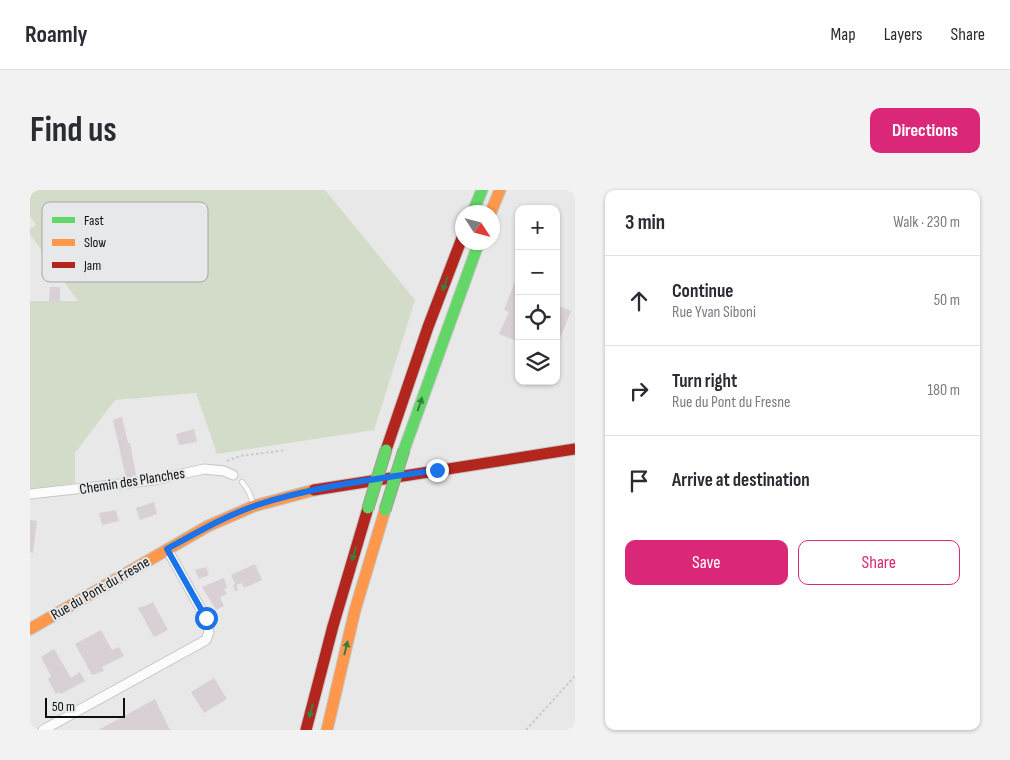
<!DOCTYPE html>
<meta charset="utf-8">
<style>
:root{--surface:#fff;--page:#f2f2f3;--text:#2b2b33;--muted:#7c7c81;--line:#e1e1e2;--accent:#db2777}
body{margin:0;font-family:"Sofia Sans Condensed",sans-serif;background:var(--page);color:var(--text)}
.controls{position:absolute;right:15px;top:15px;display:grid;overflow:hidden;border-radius:10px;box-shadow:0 1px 4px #0004}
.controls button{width:45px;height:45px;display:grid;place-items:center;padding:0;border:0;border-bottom:1px solid var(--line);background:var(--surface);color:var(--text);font:25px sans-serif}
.compass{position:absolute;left:425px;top:15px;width:45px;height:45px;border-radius:50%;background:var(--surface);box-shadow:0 1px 4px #0004;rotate:126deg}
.scale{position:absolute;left:15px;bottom:12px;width:80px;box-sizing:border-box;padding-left:5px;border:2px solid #0e0f0f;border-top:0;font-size:14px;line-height:18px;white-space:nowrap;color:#0e0f0f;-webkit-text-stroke:4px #e7e8e9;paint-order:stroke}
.stop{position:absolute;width:15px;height:15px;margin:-11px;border:4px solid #1a73e8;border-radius:50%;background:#fff}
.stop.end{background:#1a73e8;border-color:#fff;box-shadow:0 1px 5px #0008}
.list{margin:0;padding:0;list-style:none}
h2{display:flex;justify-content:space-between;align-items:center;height:65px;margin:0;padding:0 20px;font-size:21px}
h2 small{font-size:16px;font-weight:400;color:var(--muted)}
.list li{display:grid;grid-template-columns:32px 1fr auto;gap:15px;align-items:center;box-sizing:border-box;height:90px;padding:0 20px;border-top:1px solid var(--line)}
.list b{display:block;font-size:19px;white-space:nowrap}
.list p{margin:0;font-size:16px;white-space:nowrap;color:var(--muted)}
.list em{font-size:16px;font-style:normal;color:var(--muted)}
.actions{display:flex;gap:10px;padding:15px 20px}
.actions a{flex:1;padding:11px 0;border:1px solid var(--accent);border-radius:10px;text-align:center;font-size:18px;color:var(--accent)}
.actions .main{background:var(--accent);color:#fff}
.icon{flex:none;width:28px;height:28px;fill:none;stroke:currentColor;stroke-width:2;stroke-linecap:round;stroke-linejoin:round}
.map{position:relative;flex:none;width:545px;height:540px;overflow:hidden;border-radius:10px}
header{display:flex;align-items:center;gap:30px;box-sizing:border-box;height:70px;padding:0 25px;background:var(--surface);border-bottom:1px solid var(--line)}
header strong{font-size:24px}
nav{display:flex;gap:28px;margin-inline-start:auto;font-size:18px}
.intro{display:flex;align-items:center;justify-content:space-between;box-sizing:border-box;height:120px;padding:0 30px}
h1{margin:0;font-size:35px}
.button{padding:12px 22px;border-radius:10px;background:var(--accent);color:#fff;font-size:18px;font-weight:700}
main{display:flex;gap:30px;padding:0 30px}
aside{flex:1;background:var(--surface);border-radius:10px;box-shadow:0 1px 4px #0004}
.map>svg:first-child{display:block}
.green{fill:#d3dbc9}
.building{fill:#d8d0d4}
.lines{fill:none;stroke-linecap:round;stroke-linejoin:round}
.lane-casing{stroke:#c6c6c6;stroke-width:6}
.street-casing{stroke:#c6c6c6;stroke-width:11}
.fast-casing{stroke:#c6c6c6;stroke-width:13}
.slow-casing{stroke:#c6c6c6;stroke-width:13}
.jam-casing{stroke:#c6c6c6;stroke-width:13}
.path{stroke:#c8c9c9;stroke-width:2;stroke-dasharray:2.5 2.5;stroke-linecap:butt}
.lane{stroke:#fcfcfc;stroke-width:4.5}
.street{stroke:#fcfcfc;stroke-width:9}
.fast{stroke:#63d668;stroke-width:11}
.slow{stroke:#ff974d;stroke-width:11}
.jam{stroke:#b3261e;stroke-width:11}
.fast-bridge-casing{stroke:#a39d93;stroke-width:13;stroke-linecap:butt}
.fast-bridge{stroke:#63d668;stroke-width:11}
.oneway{fill:#3d7c40}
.route{stroke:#1a73e8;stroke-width:6}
.labels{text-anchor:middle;stroke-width:4;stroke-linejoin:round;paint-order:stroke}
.street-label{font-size:15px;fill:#0e0f0f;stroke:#e7e8e9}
.key{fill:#e7e8e9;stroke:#a6a7a8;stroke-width:1}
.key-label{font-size:14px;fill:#0e0f0f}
</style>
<header>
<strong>Roamly</strong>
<nav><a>Map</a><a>Layers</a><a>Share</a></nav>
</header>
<div class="intro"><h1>Find us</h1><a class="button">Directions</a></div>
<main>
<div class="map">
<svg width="545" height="540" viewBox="0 0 545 540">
<rect width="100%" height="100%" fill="#e8e8e8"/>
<path class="green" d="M0,0H295L385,110L344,240L187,264L166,203L85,210L45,263V293L0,299V111H48L0,44V39L6,35L0,26Z"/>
<path class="building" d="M485,91L489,93V152L469,144L479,122L474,120Z
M20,97H30V112H19Z
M526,115L541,121L526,158Z
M92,227L98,253H100L106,285L96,288L83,230Z
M164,239L167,252L149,255L146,244Z
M124,312L127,324L110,330L106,318Z
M86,320L89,331L72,335L69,323Z
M0,330L7,331L3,363L0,362Z
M225,374L232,390L214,398L212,393L206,395L208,400L205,401L203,395L205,394L201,385Z
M176,377L179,385L169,389L165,380Z
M194,388L197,398L194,399L197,404L190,407L194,416L186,420L172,397Z
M123,412L138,440L124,447L108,418L112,416L113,417Z
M71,440L82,460L89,457L94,466L72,477L74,481L62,485L45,454Z
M24,459L41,488L50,482L55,491L31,504L30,502L26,504L18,489L21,486L11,467Z
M184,488L197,509L174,523L161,502Z
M125,509L140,540H68L87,530Z"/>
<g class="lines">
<defs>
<path id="lane" d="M212,292L218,300L224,315"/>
<path id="street" d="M0,304L125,290L174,279L194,281L203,285
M13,540L176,450L179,442L176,428L137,359"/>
<path id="fast" d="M443,22L452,0
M374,260L449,52"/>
<path id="slow" d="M461,22L470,0
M0,439L178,336L224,316L284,300
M297,540L325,420L355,320"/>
<path id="jam" d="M356,260L398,137L432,48
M284,300L545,259
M276,540L303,436L338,318"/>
</defs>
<use href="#lane" class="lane-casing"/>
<use href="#street" class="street-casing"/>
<use href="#fast" class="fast-casing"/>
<use href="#slow" class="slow-casing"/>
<use href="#jam" class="jam-casing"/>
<path class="path" d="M197,271L210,266L256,260
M496,540L545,486"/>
<use href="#lane" class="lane"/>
<use href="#street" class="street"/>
<use href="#fast" class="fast"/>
<use href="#slow" class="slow"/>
<use href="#jam" class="jam"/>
<defs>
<path id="fast-bridge" d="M338,318L356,260
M355,320L374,260"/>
</defs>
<use href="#fast-bridge" class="fast-bridge-casing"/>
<use href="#fast-bridge" class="fast-bridge"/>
</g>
<defs><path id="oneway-solid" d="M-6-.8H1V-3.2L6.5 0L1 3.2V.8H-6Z" transform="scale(1.25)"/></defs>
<g class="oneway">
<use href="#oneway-solid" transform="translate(415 94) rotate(111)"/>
<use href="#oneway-solid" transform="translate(390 214) rotate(-71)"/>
<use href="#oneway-solid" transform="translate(324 364) rotate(106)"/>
<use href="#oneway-solid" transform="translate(316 458) rotate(-76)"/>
<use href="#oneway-solid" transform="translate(281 521) rotate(104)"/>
</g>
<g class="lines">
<path class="route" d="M176,428L137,359C166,343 195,326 227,315C285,296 346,289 407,280"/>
</g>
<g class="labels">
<g class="street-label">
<text transform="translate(102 291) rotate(-9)" y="5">Chemin des Planches</text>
<text transform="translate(70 398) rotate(-30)" y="5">Rue du Pont du Fresne</text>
</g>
</g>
<rect x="12" y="12" width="166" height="80" rx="8" class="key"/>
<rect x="22" y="27" width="23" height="6" fill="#63d668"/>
<rect x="22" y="49" width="23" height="7" fill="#ff974d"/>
<rect x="22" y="72" width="23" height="6" fill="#b3261e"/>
<g class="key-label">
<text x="54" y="35">Fast</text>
<text x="54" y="57">Slow</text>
<text x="54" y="80">Jam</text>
</g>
</svg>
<div class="controls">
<button>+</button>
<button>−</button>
<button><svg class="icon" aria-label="locate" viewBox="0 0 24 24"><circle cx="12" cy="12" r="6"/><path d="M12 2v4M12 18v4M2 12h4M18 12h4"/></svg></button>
<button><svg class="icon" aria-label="layers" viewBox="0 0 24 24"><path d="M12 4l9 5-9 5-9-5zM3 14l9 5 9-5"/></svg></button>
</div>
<svg class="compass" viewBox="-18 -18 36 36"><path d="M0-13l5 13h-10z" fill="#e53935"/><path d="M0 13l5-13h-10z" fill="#7c7c81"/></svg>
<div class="scale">50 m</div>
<div class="stop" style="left:176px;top:428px"></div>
<div class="stop end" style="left:407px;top:280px"></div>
</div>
<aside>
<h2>3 min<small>Walk · 230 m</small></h2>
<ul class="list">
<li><svg class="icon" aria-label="ahead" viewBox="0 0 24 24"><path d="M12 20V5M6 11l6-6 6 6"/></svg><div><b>Continue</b><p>Rue Yvan Siboni</p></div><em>50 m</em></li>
<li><svg class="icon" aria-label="right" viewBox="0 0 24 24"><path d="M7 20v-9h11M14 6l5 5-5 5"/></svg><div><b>Turn right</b><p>Rue du Pont du Fresne</p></div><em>180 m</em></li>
<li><svg class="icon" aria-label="arrive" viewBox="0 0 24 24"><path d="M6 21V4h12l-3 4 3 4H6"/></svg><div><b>Arrive at destination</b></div></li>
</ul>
<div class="actions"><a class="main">Save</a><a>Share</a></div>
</aside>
</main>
